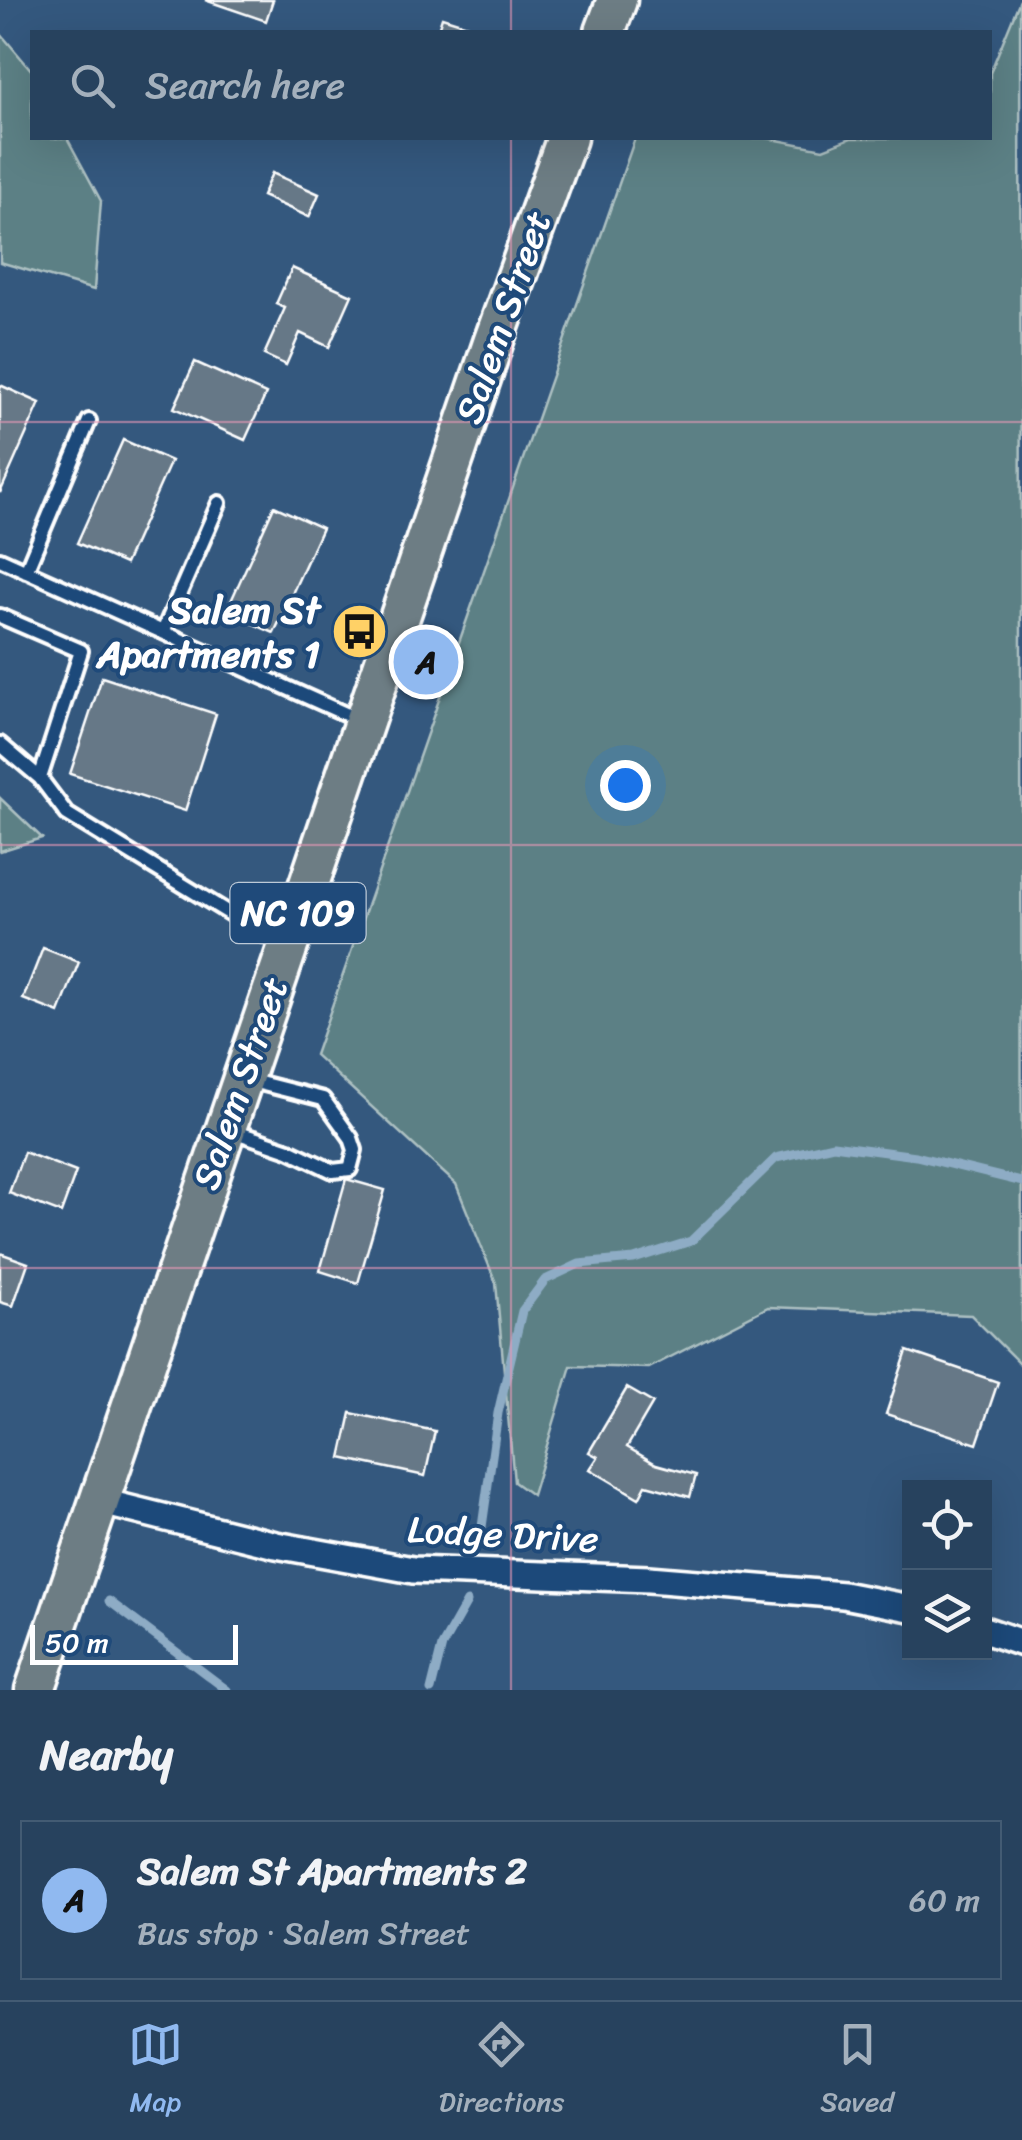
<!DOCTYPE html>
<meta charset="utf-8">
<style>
:root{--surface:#27425e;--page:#334d67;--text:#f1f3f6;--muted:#a4b0bc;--line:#435b73;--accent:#90b9f0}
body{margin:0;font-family:Sriracha,sans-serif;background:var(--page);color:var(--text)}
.controls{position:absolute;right:30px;bottom:30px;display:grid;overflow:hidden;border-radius:0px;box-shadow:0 10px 40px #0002}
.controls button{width:90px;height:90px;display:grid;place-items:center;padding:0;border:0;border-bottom:2px solid var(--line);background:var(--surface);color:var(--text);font:50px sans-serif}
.scale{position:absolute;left:30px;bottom:25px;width:208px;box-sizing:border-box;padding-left:10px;border:5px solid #fff;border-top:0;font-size:28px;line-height:35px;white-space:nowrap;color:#fff;-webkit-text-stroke:8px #1f4a7a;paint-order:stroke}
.you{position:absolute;left:625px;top:785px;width:35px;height:35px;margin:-25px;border:8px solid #fff;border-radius:50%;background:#1a73e8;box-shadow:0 0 0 15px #1a73e833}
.badge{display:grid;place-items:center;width:65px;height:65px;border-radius:50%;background:var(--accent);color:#111;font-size:32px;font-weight:700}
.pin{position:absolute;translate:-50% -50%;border:5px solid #fff;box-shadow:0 2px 10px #0006}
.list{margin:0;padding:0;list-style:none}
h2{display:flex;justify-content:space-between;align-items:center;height:130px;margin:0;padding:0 40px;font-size:42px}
h2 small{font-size:32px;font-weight:400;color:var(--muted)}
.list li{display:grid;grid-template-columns:65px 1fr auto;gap:30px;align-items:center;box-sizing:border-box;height:160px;margin:0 20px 20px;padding:0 20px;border:2px solid var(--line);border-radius:0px}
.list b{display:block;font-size:38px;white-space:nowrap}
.list p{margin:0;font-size:32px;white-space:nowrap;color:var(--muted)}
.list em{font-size:32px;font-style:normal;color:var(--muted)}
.icon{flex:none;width:55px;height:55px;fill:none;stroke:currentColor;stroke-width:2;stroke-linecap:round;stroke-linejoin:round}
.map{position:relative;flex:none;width:1022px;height:1690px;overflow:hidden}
.search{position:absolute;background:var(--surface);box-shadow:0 10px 40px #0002;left:30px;right:30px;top:30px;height:110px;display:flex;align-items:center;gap:25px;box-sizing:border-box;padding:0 35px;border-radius:0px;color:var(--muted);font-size:38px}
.sheet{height:310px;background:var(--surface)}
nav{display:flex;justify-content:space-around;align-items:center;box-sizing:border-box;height:140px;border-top:2px solid var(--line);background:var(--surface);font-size:28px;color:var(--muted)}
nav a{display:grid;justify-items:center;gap:5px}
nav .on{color:var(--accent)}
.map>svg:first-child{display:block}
.green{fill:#5b8085;stroke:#adc0c2;stroke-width:2.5}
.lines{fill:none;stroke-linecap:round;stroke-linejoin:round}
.stream{stroke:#8eacc5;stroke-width:9}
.building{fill:#667887;stroke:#fff;stroke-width:2.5}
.service-casing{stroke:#fff;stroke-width:20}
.minor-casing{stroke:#fff;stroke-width:32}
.primary-casing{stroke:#fff;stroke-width:45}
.service{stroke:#1f4a7a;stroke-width:12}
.minor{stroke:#1f4a7a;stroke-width:25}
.primary{stroke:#6d7d84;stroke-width:38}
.grid{fill:none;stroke:#e497b5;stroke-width:2.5;stroke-opacity:0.55}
.labels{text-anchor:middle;stroke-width:8;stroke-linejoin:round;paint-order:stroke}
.shield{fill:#1f4a7a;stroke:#bcc9d7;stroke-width:2.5}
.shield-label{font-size:35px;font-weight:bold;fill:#fff}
.street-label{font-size:38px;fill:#fff;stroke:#1f4a7a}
.poi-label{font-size:38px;font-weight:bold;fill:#fff;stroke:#1f4a7a;text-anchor:end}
</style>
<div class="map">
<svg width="1022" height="1690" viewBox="0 0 1022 1690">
<rect width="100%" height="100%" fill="#34587e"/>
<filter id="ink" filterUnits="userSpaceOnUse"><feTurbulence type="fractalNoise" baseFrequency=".01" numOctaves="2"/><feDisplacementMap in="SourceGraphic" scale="20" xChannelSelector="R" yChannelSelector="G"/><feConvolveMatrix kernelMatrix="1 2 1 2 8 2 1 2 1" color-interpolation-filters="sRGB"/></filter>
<g filter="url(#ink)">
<path class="green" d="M1020,0L1022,1366L971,1315L768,1307L649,1368L571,1366L532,1495L514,1482L496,1283L456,1184L315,1055L635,138H767L823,149L851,138H990V73Z
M0,33L32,71V138H67L101,201L94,290L0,262Z
M0,798L42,838L0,851Z"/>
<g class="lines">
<path class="stream" d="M481,1534L498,1413L522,1311L545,1280L579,1264L634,1259L691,1241L776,1158L833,1145L916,1156L1022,1182
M109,1601L227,1690
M431,1690L442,1646L467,1602"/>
</g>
<path class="building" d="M205,0H273L266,21Z
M442,17L474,27L472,32H437Z
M272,173L319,194L309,217L262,196Z
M292,268L352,295L329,347L300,333L286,365L264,355L285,308L276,304Z
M195,362L266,394L245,440L174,408Z
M0,385L40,403L0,493Z
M123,440L171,461L125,564L77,543Z
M274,506L322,528L274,633L226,612Z
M102,677L216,714L185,811L70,774Z
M43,948L79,962L59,1013L23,999Z
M24,1152L76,1172L61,1213L9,1193Z
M346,1179L385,1190L358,1283L320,1271Z
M0,1253L28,1263L13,1306L0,1302Z
M907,1351L998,1382L977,1444L886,1414Z
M627,1388L653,1403L627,1447L656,1464L696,1475L690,1497L646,1485L639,1498L590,1469L598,1457L589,1452Z
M351,1413L435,1431L425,1476L341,1458Z"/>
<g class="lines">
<defs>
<path id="service" d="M0,559L361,721
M26,571L89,421
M0,616L81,651L40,778
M163,632L219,503
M0,744L40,778L67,814L284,947
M230,1130L289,1150L333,1171L350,1169L355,1150L351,1138L323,1099L244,1079"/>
<path id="minor" d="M98,1501L276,1545L413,1570L649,1579L843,1595L910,1608
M984,1630L1022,1643"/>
<path id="primary" d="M605,32L617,0
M35,1690L494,340L567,138"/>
</defs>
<use href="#service" class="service-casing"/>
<use href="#minor" class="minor-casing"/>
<use href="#primary" class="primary-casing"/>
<use href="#service" class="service"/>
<use href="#minor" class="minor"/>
<use href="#primary" class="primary"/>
</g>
</g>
<path class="grid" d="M511,0V32M511,138V1690M0,422H1022M0,845H1022M0,1268H1022"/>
<defs>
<symbol id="bus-disc" viewBox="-11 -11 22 22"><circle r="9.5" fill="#ffd166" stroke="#1f4a7a"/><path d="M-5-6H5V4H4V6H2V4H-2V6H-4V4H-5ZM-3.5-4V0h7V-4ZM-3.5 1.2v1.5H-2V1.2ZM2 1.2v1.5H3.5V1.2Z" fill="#111"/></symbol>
</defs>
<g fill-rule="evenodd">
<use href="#bus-disc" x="328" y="600" width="63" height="63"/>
</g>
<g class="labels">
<rect class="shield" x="230.5" y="883" width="135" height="60" rx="8"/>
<g class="shield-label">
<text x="298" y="925">NC 109</text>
</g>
<g class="street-label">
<text transform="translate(503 317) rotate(-71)" y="13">Salem Street</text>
<text transform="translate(240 1083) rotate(-71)" y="13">Salem Street</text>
<text transform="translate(503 1534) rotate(3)" y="13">Lodge Drive</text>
</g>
<g class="poi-label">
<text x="320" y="623">Salem St<tspan x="320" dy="44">Apartments 1</tspan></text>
</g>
</g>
</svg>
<div class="controls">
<button><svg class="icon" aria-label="locate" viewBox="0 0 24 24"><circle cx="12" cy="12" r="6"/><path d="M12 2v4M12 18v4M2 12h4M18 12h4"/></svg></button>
<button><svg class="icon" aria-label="layers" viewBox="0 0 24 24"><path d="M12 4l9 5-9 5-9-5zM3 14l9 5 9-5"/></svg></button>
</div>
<div class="scale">50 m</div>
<div class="you"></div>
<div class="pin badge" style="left:426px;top:662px">A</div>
<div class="search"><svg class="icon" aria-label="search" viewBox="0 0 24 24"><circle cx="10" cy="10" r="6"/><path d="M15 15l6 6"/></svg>Search here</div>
</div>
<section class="sheet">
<h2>Nearby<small></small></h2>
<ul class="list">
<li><span class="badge">A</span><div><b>Salem St Apartments 2</b><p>Bus stop · Salem Street</p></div><em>60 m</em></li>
</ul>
</section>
<nav>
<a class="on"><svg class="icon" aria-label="map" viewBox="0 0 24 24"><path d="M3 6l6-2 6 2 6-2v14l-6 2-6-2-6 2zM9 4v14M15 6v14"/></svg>Map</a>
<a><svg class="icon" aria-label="directions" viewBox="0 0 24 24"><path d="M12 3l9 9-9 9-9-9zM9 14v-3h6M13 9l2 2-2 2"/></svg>Directions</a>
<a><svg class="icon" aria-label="saved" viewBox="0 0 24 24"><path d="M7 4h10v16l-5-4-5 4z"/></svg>Saved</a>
</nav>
